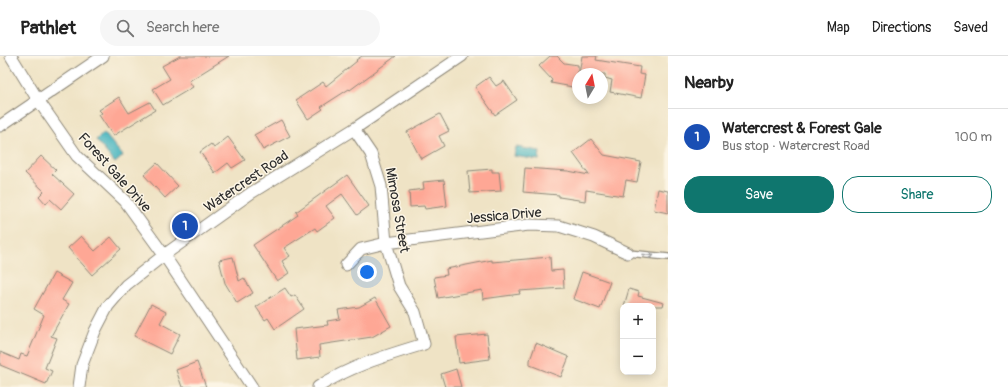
<!DOCTYPE html>
<meta charset="utf-8">
<style>
:root{--surface:#fff;--page:#f6f6f6;--text:#222;--muted:#767676;--line:#e0e0e0;--accent:#0f766e}
body{margin:0;font-family:Pangolin,sans-serif;background:var(--page);color:var(--text)}
.controls{position:absolute;right:12px;bottom:12px;display:grid;overflow:hidden;border-radius:8px;box-shadow:0 2px 10px #0003}
.controls button{width:36px;height:36px;display:grid;place-items:center;padding:0;border:0;border-bottom:1px solid var(--line);background:var(--surface);color:var(--text);font:20px sans-serif}
.compass{position:absolute;left:572px;top:12px;width:36px;height:36px;border-radius:50%;background:var(--surface);box-shadow:0 2px 10px #0003;rotate:10deg}
.you{position:absolute;left:367px;top:216px;width:14px;height:14px;margin:-10px;border:3px solid #fff;border-radius:50%;background:#1a73e8;box-shadow:0 0 0 6px #1a73e833}
.badge{display:grid;place-items:center;width:26px;height:26px;border-radius:50%;background:var(--accent);color:#fff;font-size:13px;font-weight:700}
.pin{position:absolute;translate:-50% -50%;border:2px solid #fff;box-shadow:0 1px 4px #0006}
.list{margin:0;padding:0;list-style:none}
h2{display:flex;justify-content:space-between;align-items:center;height:52px;margin:0;padding:0 16px;font-size:17px}
h2 small{font-size:13px;font-weight:400;color:var(--muted)}
.list li{display:grid;grid-template-columns:26px 1fr auto;gap:12px;align-items:center;box-sizing:border-box;height:56px;padding:0 16px;border-top:1px solid var(--line)}
.list b{display:block;font-size:15px;white-space:nowrap}
.list p{margin:0;font-size:13px;white-space:nowrap;color:var(--muted)}
.list em{font-size:13px;font-style:normal;color:var(--muted)}
.actions{display:flex;gap:8px;padding:12px 16px}
.actions a{flex:1;padding:9px 0;border:1px solid var(--accent);border-radius:16px;text-align:center;font-size:14px;color:var(--accent)}
.actions .main{background:var(--accent);color:#fff}
.icon{flex:none;width:22px;height:22px;fill:none;stroke:currentColor;stroke-width:2;stroke-linecap:round;stroke-linejoin:round}
.map{position:relative;flex:none;width:668px;height:331px;overflow:hidden}
header{display:flex;align-items:center;gap:24px;box-sizing:border-box;height:56px;padding:0 20px;background:var(--surface);border-bottom:1px solid var(--line)}
header strong{font-size:19px}
nav{display:flex;gap:22px;margin-inline-start:auto;font-size:14px}
.search{width:280px;height:36px;background:var(--page);display:flex;align-items:center;gap:10px;box-sizing:border-box;padding:0 14px;border-radius:22px;color:var(--muted);font-size:15px}
main{display:flex}
aside{flex:1;background:var(--surface)}
.map>svg:first-child{display:block}
.water{fill:#47b5c0;stroke:#397076}
.building{fill:#fea795}
.lines{fill:none;stroke-linecap:round;stroke-linejoin:round}
.lane-casing{stroke:#8d8778;stroke-width:8}
.street-casing{stroke:#8d8778;stroke-width:13}
.lane{stroke:#fff;stroke-width:5.5}
.street{stroke:#fff;stroke-width:11}
.oneway{stroke:#a0a0a0}
.labels{text-anchor:middle;stroke-width:3;stroke-linejoin:round;paint-order:stroke}
.street-label{font-size:14px;fill:#2b2b2b;stroke:#fcf5e5}
</style>
<header>
<strong>Pathlet</strong>
<div class="search"><svg class="icon" aria-label="search" viewBox="0 0 24 24"><circle cx="10" cy="10" r="6"/><path d="M15 15l6 6"/></svg>Search here</div>
<nav><a>Map</a><a>Directions</a><a>Saved</a></nav>
</header>
<main>
<div class="map">
<svg width="668" height="331" viewBox="0 0 668 331">
<rect width="100%" height="100%" fill="#fcf5e5"/>
<filter id="ink" filterUnits="userSpaceOnUse"><feTurbulence type="fractalNoise" baseFrequency=".025" numOctaves="2"/><feDisplacementMap in="SourceGraphic" scale="8" xChannelSelector="R" yChannelSelector="G"/><feConvolveMatrix kernelMatrix="1 2 1 2 8 2 1 2 1" color-interpolation-filters="sRGB"/></filter>
<filter id="wash" filterUnits="userSpaceOnUse"><feTurbulence type="fractalNoise" baseFrequency=".012" numOctaves="4" result="noise"/><feDisplacementMap in="SourceGraphic" scale="16" xChannelSelector="R" yChannelSelector="G"/><feGaussianBlur stdDeviation="0.9" result="paint"/><feColorMatrix in="noise" values="0 0 0 0 0 0 0 0 0 0 0 0 0 0 0 0 0 1.4 0 .05"/><feComposite in="paint" operator="in"/></filter>
<g filter="url(#wash)">
<rect width="100%" height="100%" fill="#efe3c5"/>
<path class="water" d="M104,77L123,100L115,107L96,84Z
M516,91L540,95L539,104L514,100Z"/>
<g id="blocks">
<path class="building" d="M180,0H229L189,25L193,31L163,49L153,33L170,23L162,10Z
M362,0H396L350,34L349,33L321,51L323,53L308,63L296,44L323,26L326,30L357,5L356,4Z
M550,0H557L564,7L578,9V32L551,27L552,24L539,10Z
M582,0H597L596,4L640,11L639,18L645,19L641,42L610,36L612,24L605,22V18H579Z
M489,21L496,30L504,25L517,44L495,59L475,31Z
M119,41L129,57L150,46L155,54L113,80L99,59L102,57L99,54Z
M440,58L449,75L439,80L444,90L421,103L407,76Z
M281,64L290,80L263,94L254,79Z
M228,81L245,104L232,112L228,107L215,117L200,96L211,88L214,92Z
M591,83L604,99L641,106L637,126L626,124L623,140L586,134L585,145L559,141V139L523,136L525,112L568,115L589,119L573,97Z
M41,100L56,114L52,118L74,138L61,153L50,143L46,148L39,140L44,135L25,117Z
M157,107L178,130L165,142L144,119Z
M492,113V116H499L501,135L470,137L468,115Z
M347,119L369,150L357,159L342,138L326,150L335,162L317,175L315,172L284,192L290,200L282,205L289,217L277,225L253,189L298,159L296,156Z
M444,124L447,150L425,153L424,150L410,151L409,135L424,133L423,126Z
M658,133L668,135V157L654,154Z
M81,180L95,195L111,181L121,193L92,219L68,192Z
M233,201L239,225L244,222L253,237L237,247L225,227L219,204Z
M550,201L551,215L563,214L564,232L519,235L520,238L483,243L482,234L438,242L434,221L447,219L446,213L492,204V206Z
M582,216L610,226L600,253L573,243Z
M54,217L72,227L62,244L69,248L51,280L57,282L45,312L52,315L46,328L0,309V296L19,304L21,298L27,300L44,259L34,253Z
M285,232L291,241L295,239L304,253L275,273L268,262L265,264L256,251Z
M629,233L639,236L638,240L664,247L663,250H624Z
M375,242L391,270L372,281L319,289L320,301L297,304L294,273L328,269L327,265L340,263L338,254L359,251Z
M151,248L166,256L160,267L180,278L170,298L134,280Z
M487,278L490,303L459,307L456,281Z
M536,287L569,301L561,321L530,309V304Z
M197,306L206,331H182L176,314Z
M456,313L461,331H445L441,318Z"/>
</g>
</g>
<g filter="url(#ink)">
<use href="#blocks" fill-opacity="0" stroke="#8d8778" stroke-width="1"/>
<g class="lines">
<defs>
<path id="lane" d="M628,197L668,201"/>
<path id="street" d="M11,0L38,44L77,100L125,145L164,199L252,331
M0,70L103,0
M346,209L361,193L386,187L529,169L559,170L594,181L628,197
M79,331L82,309L95,275L108,250L126,229L164,199L251,137L354,73L462,0
M318,331C350,310 388,299 424,288L415,256L399,230L386,187L381,130L371,98L354,73"/>
</defs>
<use href="#lane" class="lane-casing"/>
<use href="#street" class="street-casing"/>
<use href="#lane" class="lane"/>
<use href="#street" class="street"/>
</g>
<defs><path id="oneway-shaft" d="M-6 0H5M1.5-3L5.5 0L1.5 3" fill="none" stroke-width="1.6" stroke-linecap="round" stroke-linejoin="round"/></defs>
<use class="oneway" href="#oneway-shaft" transform="translate(648 199) rotate(6)"/>
</g>
<g class="labels">
<g class="street-label">
<text transform="translate(115 116) rotate(48)" y="5">Forest Gale Drive</text>
<text transform="translate(246 125) rotate(-34)" y="5">Watercrest Road</text>
<text transform="translate(398 154) rotate(80)" y="5">Mimosa Street</text>
<text transform="translate(504 159) rotate(-5)" y="5">Jessica Drive</text>
</g>
</g>
</svg>
<div class="controls">
<button>+</button>
<button>−</button>
</div>
<svg class="compass" viewBox="-18 -18 36 36"><path d="M0-13l5 13h-10z" fill="#e53935"/><path d="M0 13l5-13h-10z" fill="#767676"/></svg>
<div class="you"></div>
<div class="pin badge" style="left:185px;top:170px;background:#1a4fb4">1</div>
</div>
<aside>
<h2>Nearby<small></small></h2>
<ul class="list">
<li><span class="badge" style="background:#1a4fb4">1</span><div><b>Watercrest &amp; Forest Gale</b><p>Bus stop · Watercrest Road</p></div><em>100 m</em></li>
</ul>
<div class="actions"><a class="main">Save</a><a>Share</a></div>
</aside>
</main>
